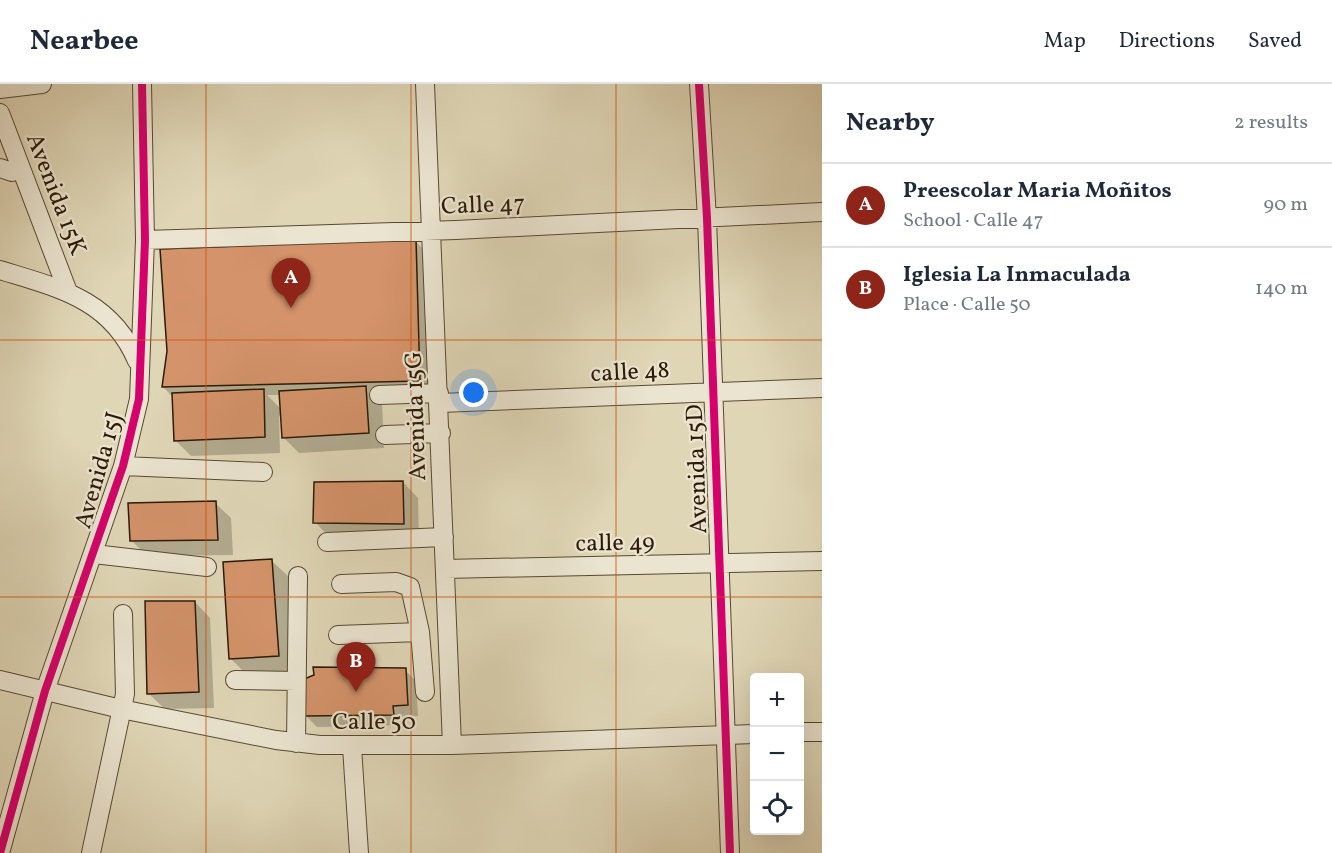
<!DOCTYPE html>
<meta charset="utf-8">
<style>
:root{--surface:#fff;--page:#f2f2f3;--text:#1f2937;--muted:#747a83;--line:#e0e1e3;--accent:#8f2418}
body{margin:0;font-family:Vollkorn,serif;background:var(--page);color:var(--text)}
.controls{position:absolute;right:18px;bottom:18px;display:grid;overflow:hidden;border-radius:6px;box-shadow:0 6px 24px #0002}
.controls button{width:54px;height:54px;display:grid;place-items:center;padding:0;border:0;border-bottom:2px solid var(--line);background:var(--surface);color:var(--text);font:30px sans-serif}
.you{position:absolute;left:474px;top:309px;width:21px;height:21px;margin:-15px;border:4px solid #fff;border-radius:50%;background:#1a73e8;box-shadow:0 0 0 9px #1a73e833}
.badge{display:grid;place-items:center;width:39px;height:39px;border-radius:50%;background:var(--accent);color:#fff;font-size:20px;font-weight:700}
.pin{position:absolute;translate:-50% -50px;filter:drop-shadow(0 2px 3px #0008)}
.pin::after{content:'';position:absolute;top:32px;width:21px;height:18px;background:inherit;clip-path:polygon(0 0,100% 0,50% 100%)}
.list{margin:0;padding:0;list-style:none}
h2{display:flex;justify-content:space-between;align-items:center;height:78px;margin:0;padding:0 24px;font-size:26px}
h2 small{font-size:20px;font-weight:400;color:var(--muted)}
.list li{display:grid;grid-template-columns:39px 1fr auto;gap:18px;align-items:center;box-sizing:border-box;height:84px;padding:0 24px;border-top:2px solid var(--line)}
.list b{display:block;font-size:22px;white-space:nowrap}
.list p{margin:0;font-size:20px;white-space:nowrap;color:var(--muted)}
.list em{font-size:20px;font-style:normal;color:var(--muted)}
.icon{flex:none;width:33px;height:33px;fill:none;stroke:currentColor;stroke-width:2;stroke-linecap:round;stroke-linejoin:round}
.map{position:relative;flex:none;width:822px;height:769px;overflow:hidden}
header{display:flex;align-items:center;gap:36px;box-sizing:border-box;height:84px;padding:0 30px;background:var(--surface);border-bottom:2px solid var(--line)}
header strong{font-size:28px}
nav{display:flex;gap:33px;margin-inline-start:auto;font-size:21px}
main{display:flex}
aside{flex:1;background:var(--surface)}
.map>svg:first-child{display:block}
.shadow{fill:#0003;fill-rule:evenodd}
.building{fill:#d4936a;stroke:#2c1a06;stroke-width:1.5}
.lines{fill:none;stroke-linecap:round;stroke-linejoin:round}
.minor-casing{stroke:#594932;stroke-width:20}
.minor{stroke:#eae4d0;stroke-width:18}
.cycleway-casing{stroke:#eae4d0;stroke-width:11}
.cycleway{stroke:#d6006c;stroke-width:8}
.grid{fill:none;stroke:#cc500b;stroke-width:1.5;stroke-opacity:0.55}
.labels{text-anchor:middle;stroke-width:4.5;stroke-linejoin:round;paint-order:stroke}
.street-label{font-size:24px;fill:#2c1a06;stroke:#eae4d0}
</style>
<header>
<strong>Nearbee</strong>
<nav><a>Map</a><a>Directions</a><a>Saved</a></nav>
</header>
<main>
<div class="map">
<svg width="822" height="769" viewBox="0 0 822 769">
<rect width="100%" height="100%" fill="#dfd6b6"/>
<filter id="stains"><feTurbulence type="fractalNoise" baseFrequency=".00333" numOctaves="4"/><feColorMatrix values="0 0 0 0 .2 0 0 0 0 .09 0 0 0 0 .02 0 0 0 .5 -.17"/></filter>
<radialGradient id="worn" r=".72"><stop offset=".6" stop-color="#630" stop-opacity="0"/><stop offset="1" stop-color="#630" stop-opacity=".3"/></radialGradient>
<path class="shadow" d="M415,157L426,168L430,307L371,308L382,319L384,364L299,369L283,353L282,331L279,332L280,369L191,372L175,356L173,313L163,303ZM267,311H281L282,326Z
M403,398L418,414L419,455L330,454L315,438Z
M215,419L231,434L233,471L147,472L131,456Z
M272,477L288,492L294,587L246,590L230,574Z
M195,518L210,534L214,624L165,625L149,610Z
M405,586L416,597L418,632H403L404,641L317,643L306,632Z"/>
<path class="building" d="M416,155L420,297L162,303L167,267L160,165Z
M366,302L369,349L282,354L279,307Z
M264,305L265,353L174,357L172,309Z
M403,397L404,440L313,439L314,398Z
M216,417L218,456L130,457L128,419Z
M272,475L279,572L229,575L223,478Z
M145,517H195L199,608L147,610Z
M313,583L406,584L408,621L393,622L394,631L305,632L304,595L314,591Z"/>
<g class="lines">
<defs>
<path id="minor" d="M425,0L452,661
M699,0L707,134L730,769
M0,5L42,0
M0,29L68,208
M0,84L12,88
M145,156L456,146L822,128
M0,186C58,204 111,215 137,277
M379,311L439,309
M440,319L822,304
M385,351L441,349
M123,382L263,388
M327,458L444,453
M94,470L207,483
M445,485L822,477
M341,500L396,498L410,503L420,548L425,608
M338,551L420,548
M0,596L121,625L276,656L320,661H452L754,650
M235,596L296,597
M800,648H822
M296,659L298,492
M352,663L359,769
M0,769L45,607L123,382L139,315L145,156L142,0
M91,769L125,610L123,530"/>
</defs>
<use href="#minor" class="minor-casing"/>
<use href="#minor" class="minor"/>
<defs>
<path id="cycleway" d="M699,0L707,134L730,769
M0,769L45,607L123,382L139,315L145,156L142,0"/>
</defs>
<use href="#cycleway" class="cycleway-casing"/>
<use href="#cycleway" class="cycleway"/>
</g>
<path class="grid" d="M206,0V769M411,0V769M616,0V769M0,256H822M0,513H822"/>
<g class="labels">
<g class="street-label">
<text transform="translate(57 110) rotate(69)" y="8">Avenida 15K</text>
<text transform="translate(483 120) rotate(-2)" y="8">Calle 47</text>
<text transform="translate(630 287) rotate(-3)" y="8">calle 48</text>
<text transform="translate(415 332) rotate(-92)" y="8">Avenida 15G</text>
<text transform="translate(696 385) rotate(-92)" y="8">Avenida 15D</text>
<text transform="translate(98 386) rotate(-74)" y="8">Avenida 15J</text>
<text transform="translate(615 458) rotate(-1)" y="8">calle 49</text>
<text x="374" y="645">Calle 50</text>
</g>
</g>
<rect width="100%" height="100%" filter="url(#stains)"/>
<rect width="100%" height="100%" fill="url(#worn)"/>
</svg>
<div class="controls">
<button>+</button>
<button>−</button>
<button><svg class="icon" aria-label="locate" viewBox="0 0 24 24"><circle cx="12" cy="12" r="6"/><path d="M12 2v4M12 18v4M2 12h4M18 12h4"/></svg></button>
</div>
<div class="you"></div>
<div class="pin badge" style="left:291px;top:224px">A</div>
<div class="pin badge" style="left:356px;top:608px">B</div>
</div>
<aside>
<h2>Nearby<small>2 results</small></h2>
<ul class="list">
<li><span class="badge">A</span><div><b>Preescolar Maria Moñitos</b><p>School · Calle 47</p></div><em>90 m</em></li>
<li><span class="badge">B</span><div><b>Iglesia La Inmaculada</b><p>Place · Calle 50</p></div><em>140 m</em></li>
</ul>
</aside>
</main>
